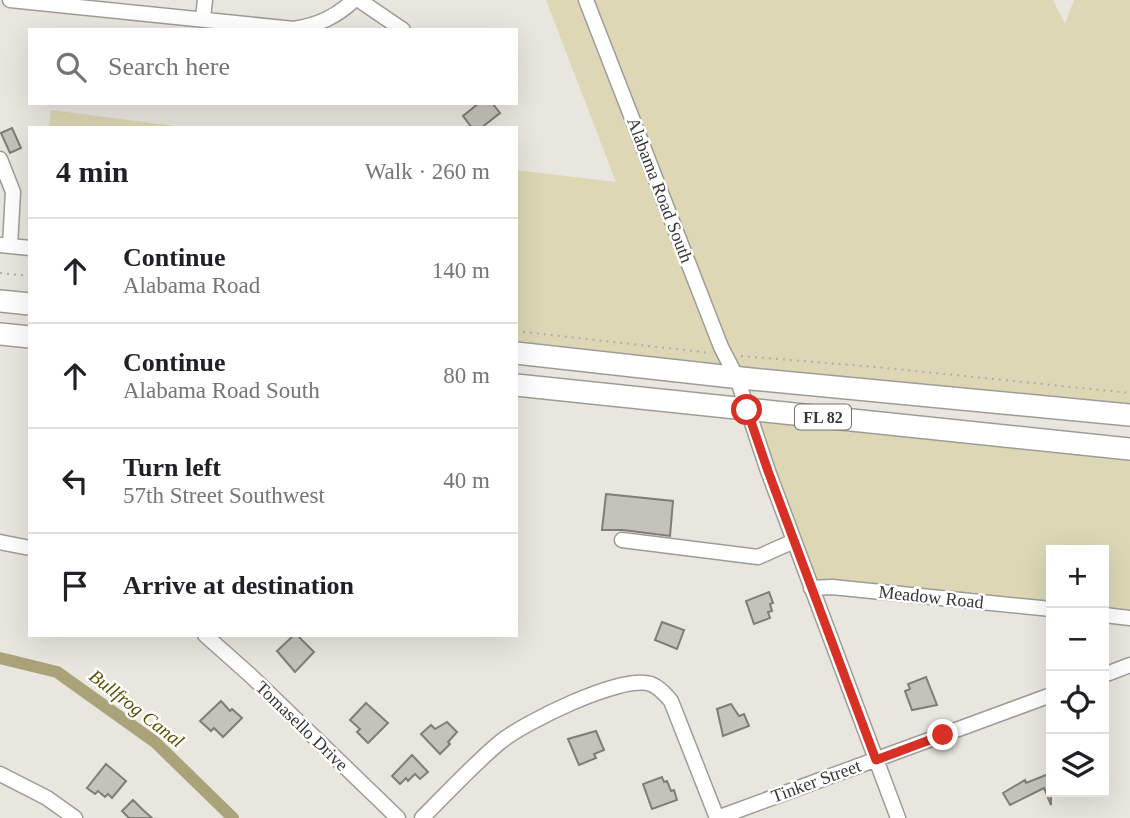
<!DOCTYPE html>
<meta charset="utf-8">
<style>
:root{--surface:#fff;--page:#f2f2f2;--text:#202124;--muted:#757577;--line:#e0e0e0}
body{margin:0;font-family:Georgia,serif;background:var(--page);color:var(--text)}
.controls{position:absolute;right:21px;bottom:21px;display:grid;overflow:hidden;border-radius:0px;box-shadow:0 7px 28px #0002}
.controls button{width:63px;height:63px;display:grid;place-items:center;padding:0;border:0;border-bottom:2px solid var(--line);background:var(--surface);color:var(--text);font:35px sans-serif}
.stop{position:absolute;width:21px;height:21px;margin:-16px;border:5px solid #d93025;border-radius:50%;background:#fff}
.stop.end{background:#d93025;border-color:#fff;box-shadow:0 2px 7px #0008}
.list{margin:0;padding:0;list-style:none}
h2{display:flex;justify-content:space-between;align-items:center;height:91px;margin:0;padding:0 28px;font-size:30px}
h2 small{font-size:23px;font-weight:400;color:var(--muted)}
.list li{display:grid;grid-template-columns:46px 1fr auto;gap:21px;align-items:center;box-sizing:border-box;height:105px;padding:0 28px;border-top:2px solid var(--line)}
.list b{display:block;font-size:26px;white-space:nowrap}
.list p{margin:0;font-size:23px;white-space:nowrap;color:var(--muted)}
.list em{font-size:23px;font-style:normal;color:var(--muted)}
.icon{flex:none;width:38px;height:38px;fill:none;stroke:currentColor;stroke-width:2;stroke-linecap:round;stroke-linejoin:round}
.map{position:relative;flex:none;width:1130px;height:818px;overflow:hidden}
.search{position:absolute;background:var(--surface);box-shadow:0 7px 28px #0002;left:28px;top:28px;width:490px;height:77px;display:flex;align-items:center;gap:18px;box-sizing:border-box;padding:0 24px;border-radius:0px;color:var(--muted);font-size:26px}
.panel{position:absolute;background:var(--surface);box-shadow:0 7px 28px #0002;left:28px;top:126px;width:490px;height:511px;border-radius:0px}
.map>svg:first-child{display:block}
.green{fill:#ddd7b5}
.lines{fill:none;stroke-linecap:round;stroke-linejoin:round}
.canal{stroke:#aaa278;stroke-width:12}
.building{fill:#c4c3bb;stroke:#7e7d76;stroke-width:2}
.minor-casing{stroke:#9e9d95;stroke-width:17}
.highway-casing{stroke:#9e9d95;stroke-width:24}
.path{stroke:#afada7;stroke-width:2;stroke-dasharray:2 5;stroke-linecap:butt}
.minor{stroke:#fff;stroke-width:14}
.highway{stroke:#fff;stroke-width:21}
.route{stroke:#d93025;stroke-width:9}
.labels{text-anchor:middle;stroke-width:5;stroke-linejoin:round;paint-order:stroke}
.shield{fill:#fff;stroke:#727270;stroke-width:2}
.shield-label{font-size:16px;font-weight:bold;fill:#363633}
.street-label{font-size:18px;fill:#363633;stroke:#fff}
.water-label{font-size:19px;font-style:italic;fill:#5a4e00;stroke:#fff}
</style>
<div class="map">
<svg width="1130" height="818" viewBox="0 0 1130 818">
<rect width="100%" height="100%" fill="#e8e6de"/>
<path class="green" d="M546,0H1053L1065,24L1074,0H1130V409L516,347V170L616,182Z
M51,110L190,128H49Z
M756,417L1130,455V614L1104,613V550H1051V609L820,594Z"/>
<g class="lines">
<path class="canal" d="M0,658L57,672L155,742L233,818"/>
</g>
<path class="building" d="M479,103H492L500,113L481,128H472L463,116Z
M12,128L21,148L10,153L1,133Z
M606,494L673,501L670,536L623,530H602Z
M769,592L773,603L770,604L772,611L768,612L770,618L754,624L746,601Z
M662,622L684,630L677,649L655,640Z
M294,635H297L314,652L295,672L277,651Z
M926,677L937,705L912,710L905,691L910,689L908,684Z
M221,701L230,711L232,709L242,718L223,737L214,728L211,731L200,721Z
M366,703L388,723L368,743L357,732L360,729L350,720Z
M731,704L739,716L744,714L749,726L723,736L717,709Z
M447,722L457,732L448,742L450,744L440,754L421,734L431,725L435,729Z
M596,731L604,750L594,754L596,758L579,765L568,739Z
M412,755L428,772L420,779L415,774L408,781L406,778L400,784L392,776Z
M106,764L126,781L112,798L108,794L105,797L98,791L95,794L87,788Z
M1051,773V805L1044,788L1010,805L1003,793L1025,780L1026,783Z
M662,777L664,782L667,781L671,791L674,790L677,800L652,809L643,784Z
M133,800L142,809L152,818H129L122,811Z"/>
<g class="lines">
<defs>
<path id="minor" d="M10,0L294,29C318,25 336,17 354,0
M359,0L403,30
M586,0L721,347L737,378L768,471L898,818
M203,18L205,0
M0,159L13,192L10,246
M0,245L30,248
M622,540L758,557L794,541
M0,542L30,548
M811,588L832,587L1051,609
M1104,615L1130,618
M205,635L250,675L398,818
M1104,675L1130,665
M0,774L47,798L75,818
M422,818C447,793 472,766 499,743C523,723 621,674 651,684C659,687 665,694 671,701L717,818
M717,818L1051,695"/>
<path id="highway" d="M0,301L30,304
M0,334L30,337
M516,353L741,378L1130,415
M516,385L1130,449"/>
</defs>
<use href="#minor" class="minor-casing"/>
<use href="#highway" class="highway-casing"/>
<path class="path" d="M0,273L30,276
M516,331L711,353
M741,356L876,367L1130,393"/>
<use href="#minor" class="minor"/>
<use href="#highway" class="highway"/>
</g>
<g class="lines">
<path class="route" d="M747,410L768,471L876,760L943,735"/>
</g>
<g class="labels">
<rect class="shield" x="795" y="404.5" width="56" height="25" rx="5"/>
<g class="shield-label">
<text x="823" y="423">FL 82</text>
</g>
<g class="street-label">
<text transform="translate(660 190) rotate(69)" y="6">Alabama Road South</text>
<text transform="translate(931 597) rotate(6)" y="6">Meadow Road</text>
<text transform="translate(302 726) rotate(44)" y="6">Tomasello Drive</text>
<text transform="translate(816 781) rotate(-20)" y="6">Tinker Street</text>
</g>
<g class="water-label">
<text transform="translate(137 708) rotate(38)" y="7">Bullfrog Canal</text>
</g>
</g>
</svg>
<div class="controls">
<button>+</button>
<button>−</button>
<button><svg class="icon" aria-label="locate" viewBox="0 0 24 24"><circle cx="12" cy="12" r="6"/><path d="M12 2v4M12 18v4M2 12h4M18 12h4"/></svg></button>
<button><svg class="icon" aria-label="layers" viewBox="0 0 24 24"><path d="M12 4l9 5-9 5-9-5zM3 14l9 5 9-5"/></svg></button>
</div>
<div class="stop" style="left:747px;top:410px"></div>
<div class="stop end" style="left:943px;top:735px"></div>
<div class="search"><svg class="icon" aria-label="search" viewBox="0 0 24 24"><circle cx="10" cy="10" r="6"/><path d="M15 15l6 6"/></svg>Search here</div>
<section class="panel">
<h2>4 min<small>Walk · 260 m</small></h2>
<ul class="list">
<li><svg class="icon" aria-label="ahead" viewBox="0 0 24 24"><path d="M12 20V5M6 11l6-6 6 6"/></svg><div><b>Continue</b><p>Alabama Road</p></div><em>140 m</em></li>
<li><svg class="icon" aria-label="ahead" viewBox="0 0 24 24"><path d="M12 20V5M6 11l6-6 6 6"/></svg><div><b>Continue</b><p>Alabama Road South</p></div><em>80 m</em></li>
<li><svg class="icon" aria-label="left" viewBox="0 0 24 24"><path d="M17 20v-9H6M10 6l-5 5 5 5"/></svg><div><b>Turn left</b><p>57th Street Southwest</p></div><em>40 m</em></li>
<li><svg class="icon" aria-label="arrive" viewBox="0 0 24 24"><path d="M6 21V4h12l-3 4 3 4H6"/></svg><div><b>Arrive at destination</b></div></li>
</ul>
</section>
</div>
